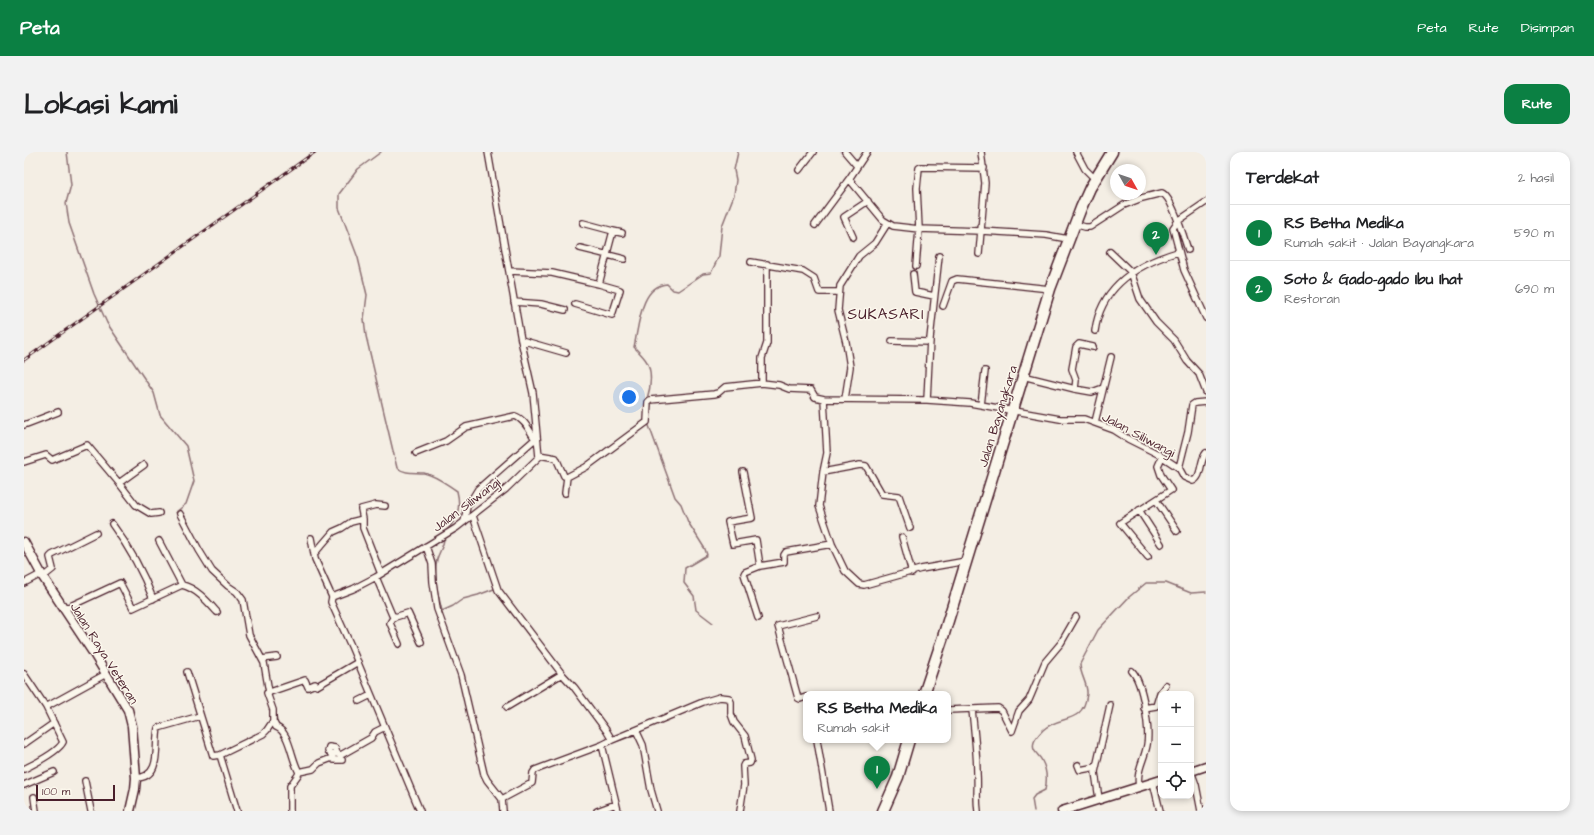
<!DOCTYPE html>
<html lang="id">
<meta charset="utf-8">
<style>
:root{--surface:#fff;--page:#f2f2f2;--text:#202124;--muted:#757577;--line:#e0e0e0;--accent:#0b8043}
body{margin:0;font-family:"Architects Daughter",sans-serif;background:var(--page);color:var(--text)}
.controls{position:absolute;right:12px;bottom:12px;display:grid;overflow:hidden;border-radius:8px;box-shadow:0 2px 6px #0003}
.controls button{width:36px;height:36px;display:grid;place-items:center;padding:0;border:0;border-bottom:1px solid var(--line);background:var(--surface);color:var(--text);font:20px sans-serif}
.compass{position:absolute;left:1086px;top:12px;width:36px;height:36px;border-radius:50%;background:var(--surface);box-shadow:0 2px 6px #0003;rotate:130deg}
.scale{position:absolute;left:12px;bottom:10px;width:79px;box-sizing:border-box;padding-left:4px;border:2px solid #4a1f2b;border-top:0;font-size:11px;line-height:14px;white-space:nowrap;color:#4a1f2b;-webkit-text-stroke:3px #fbf7ec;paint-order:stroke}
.you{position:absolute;left:605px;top:245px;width:14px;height:14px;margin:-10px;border:3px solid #fff;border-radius:50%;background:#1a73e8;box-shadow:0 0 0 6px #1a73e833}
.badge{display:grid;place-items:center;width:26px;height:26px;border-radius:50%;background:var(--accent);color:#fff;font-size:13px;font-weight:700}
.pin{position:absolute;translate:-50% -33px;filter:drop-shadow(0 1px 2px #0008)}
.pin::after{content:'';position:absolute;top:21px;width:14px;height:12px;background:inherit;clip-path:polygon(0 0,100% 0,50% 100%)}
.popup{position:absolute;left:779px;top:539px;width:148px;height:52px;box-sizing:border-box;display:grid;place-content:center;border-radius:8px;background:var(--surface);filter:drop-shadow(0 1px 3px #0005);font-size:13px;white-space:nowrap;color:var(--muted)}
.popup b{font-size:15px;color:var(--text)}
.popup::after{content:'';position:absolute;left:50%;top:100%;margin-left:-8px;border:8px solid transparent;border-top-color:var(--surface)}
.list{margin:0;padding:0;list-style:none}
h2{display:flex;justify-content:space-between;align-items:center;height:52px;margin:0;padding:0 16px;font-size:17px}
h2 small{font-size:13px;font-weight:400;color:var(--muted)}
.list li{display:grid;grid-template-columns:26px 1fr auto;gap:12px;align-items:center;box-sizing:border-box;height:56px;padding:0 16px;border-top:1px solid var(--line)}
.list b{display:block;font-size:15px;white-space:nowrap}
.list p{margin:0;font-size:13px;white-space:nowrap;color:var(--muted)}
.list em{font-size:13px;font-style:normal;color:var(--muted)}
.icon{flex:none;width:22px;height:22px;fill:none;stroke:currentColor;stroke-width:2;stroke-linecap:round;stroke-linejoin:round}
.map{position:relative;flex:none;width:1182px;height:659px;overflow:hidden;border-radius:12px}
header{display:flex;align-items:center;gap:24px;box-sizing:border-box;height:56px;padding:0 20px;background:var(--accent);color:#fff}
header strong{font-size:19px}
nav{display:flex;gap:22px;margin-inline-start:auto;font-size:14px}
.intro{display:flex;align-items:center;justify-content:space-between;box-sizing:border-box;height:96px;padding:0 24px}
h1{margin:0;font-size:28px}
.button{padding:10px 18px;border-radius:12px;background:var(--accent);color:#fff;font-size:14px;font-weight:700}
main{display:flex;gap:24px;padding:0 24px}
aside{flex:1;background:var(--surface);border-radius:12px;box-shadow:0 2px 6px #0003}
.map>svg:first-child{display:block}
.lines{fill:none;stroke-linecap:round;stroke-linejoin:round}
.stream{stroke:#8d7174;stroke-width:1.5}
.street-casing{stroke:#4a1f2b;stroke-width:8}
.secondary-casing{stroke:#4a1f2b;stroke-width:11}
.highway-casing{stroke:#4a1f2b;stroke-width:13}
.street{stroke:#fbf7ec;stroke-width:5.5}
.secondary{stroke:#fbf7ec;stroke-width:8}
.highway{stroke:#fbf7ec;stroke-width:10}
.rail-casing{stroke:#4a1f2b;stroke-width:3}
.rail{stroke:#fbf7ec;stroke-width:1.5;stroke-dasharray:4.5;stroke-linecap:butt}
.labels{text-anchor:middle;stroke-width:3;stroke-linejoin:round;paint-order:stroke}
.street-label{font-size:13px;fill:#4a1f2b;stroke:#fbf7ec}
.quarter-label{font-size:15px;letter-spacing:1px;fill:#4a1f2b;stroke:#fbf7ec}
</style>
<header>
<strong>Peta</strong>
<nav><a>Peta</a><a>Rute</a><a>Disimpan</a></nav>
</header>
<div class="intro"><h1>Lokasi kami</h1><a class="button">Rute</a></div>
<main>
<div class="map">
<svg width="1182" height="659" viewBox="0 0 1182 659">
<rect width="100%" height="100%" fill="#f4eee4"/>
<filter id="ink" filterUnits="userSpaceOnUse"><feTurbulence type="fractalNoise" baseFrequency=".025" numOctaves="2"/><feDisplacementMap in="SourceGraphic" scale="8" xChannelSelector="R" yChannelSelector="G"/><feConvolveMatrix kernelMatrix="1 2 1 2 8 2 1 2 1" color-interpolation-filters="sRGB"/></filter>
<g filter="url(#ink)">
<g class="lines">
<path class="stream" d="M43,0L47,33L42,51L45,71L70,142L83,171L130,241L136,263L162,294L170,329L162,352L152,360L154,363
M357,0L334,17L315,42V56L334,106L343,143L340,167L342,184L373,316C382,322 390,320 400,321C413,324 422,332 433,339C437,355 434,367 422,379
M623,247C627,235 629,217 621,207C618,203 614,199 610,195C615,174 616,134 643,132L649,138L654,139L679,122L687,121L695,104L698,74L710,43L712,28L710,18L714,0
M624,271L651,345L657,352L664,370L681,397L683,403L661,416L660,431L670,444L672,458L689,471
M160,376L178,408
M420,386C420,394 415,400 413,407C409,425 414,442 418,459L429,454L439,447L454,443L470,437L472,439
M228,493L231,500
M520,494L529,506
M252,562L253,570L256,575
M590,590L597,588L613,582
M1010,659L1008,647L1011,643L1021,638C1023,629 1023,618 1018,609C1015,602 1007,600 1010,590C1012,585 1015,582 1019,578C1036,562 1059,574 1063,542C1064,532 1056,523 1056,512L1074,478L1105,445L1122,431H1142L1167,441L1182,440"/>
<defs>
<path id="street" d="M821,0L833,14
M843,0L825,27L859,68L869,74L895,77L957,79L1022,83L1044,87
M1052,0L1061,17L1071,27
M775,18L789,0
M1182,50L1154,69L1149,76L1160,118L1182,166
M1050,72L1061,75H1066L1100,53L1118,46L1138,41C1148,45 1160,86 1164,98
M791,73L825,27
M589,79L598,81
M829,85L820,65L844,49
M556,96L600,107
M1086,100L1107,120L1116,147L1132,170L1150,188L1163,209L1175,222L1182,240
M955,102L961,31L957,0
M727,110L779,119L790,126L795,140H815
M892,114L895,77L893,36L895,16L897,15L960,16
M486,119L528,121L575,132L589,79L559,71
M889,122L891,140L910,144
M490,150L517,152L541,158
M551,152L588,163L596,138L575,132
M919,154L928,129L933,127L1026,137
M1071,179C1077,134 1113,112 1154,100
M497,188L542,201
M868,189L906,190
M1069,195L1055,192L1052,195L1048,217L1052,228L1051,237L1068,240L1079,236
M999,224L1051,237
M738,231V206L743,191V112
M800,247L803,301L799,320L795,354L808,392L821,419L835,432L840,433L897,417L942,409
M821,247L826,215L822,190L814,158L816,134L835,104L851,91L863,72
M903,248L906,187L915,104
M957,253L961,219
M1071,270L1087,205
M0,273L34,260
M392,301L422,289L442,275L491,264C501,267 507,282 513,290
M515,303L532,306L540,324L543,325L562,315L623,270L624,250L626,248L690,242L694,241L701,235L738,231L755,233L765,237L787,238L791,245L800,247L903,248L946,251L1036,267H1060L1090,278L1104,287L1134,302L1155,316L1160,325L1169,329C1179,324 1175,309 1182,301
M0,310L22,303L28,308L63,293L95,331L112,353L127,362L135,361
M1155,316L1164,280L1168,253L1171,251L1182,250
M719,320L728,366L704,370L709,392L732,388L736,414
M799,320L836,313L842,314L858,342L875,344L886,376
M95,331L120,313
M541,341L543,325
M1132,348L1153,379
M1115,358L1137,392
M156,362L175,398L188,419L204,434L213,440L219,448L225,483L240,511L245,540
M449,364L474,438L538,522L550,535L582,578L588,588L578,593L594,659
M339,367V376L357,422
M440,370L443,355L454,337L511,287
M88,372C105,395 119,420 129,447
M878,385L888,421
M287,386L291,407L308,445
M135,389L158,433
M402,394L408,412L409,430L413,457L437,523L460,622L463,628L478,647
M290,402L309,380L318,376L327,370L339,367L337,357L352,353L361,354
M1124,405L1096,371L1147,338L1137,323L1134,314L1138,305
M19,425L29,417L26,405L28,403L72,381
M352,425L368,463L371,465L384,461L397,490
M0,431L17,422
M40,457L96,431L109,456L158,433C172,436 184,450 193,460
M370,464L366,471L375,492
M734,466L720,422L721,420L736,414L760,410V403L762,400L808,392
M238,507L253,505
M1108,519C1119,531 1126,577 1123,593C1120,609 1112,618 1115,635
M163,520L189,604L196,603L239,582L243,578L249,569L252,575C266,580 267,607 275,620
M0,522L22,555L39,590C35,599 10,612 0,617
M782,545L776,547L774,546L754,474L793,464
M335,549L347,543
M22,555L82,522
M483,555L538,522
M1120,556L1132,554L1136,541L1142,533
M948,557C950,579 953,600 953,622C954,635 952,645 954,659
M924,558L974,556L978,559L988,579L995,559L1005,548L1008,541L1021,510L1037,491L1052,465
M249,569V558L243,541L281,528L284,535L291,532L293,534L334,510
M612,578L619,593L627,638L633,659
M588,588L679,550L696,545L705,546L707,550V562L710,570L721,584L727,608L726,611L720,612L719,614L720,633L716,659
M793,588L805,659
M0,592L30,571
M196,603L213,659
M308,603L304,599L305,595L311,596L313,601
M308,606L310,608H318
M1054,613L1056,618L1072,615
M1167,619L1172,633L1177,659
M112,626C139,625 130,594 134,576L176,564
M61,629L67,659
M1129,630L1136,659
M0,633L30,620
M10,645L12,659
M1075,647L1071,620L1086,553
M266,659V634L274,623L275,620L289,617L295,611L308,606L310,601L317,603L347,586L351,580L361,575
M396,659L327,494L307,450L308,445L329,437L352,425L432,376L482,337L515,305L509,241L497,188L464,0
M479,659L478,647L508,631L509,621L511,618L578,593
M573,659L592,652"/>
<path id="secondary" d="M0,390L19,425L70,502L104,558L108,574L112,626L111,637L106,659
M1167,619L1182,614
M1038,659L1137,628"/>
<path id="highway" d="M900,542L919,485L1026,137L1057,56L1066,36L1088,0
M859,659L874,625L885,588"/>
</defs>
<use href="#street" class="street-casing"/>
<use href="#secondary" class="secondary-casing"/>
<use href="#highway" class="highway-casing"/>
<use href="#street" class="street"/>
<use href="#secondary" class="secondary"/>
<use href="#highway" class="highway"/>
<defs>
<path id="rail" d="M0,208L291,0"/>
</defs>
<use href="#rail" class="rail-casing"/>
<use href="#rail" class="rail"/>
</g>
</g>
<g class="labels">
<g class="street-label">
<text transform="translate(973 264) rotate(-73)" y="5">Jalan Bayangkara</text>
<text transform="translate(1115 282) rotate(28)" y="5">Jalan Siliwangi</text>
<text transform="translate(442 352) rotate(-37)" y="5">Jalan Siliwangi</text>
<text transform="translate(81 501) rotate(58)" y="5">Jalan Raya Veteran</text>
</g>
<g class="quarter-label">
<text x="862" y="167">SUKASARI</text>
</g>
</g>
</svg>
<div class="controls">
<button>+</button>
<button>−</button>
<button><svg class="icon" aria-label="locate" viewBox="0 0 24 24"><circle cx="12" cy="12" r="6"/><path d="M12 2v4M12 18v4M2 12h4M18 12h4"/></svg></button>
</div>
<svg class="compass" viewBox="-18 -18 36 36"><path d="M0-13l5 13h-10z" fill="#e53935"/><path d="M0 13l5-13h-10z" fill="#757577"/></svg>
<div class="scale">100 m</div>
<div class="you"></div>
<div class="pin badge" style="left:853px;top:637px">1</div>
<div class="popup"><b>RS Betha Medika</b>Rumah sakit</div>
<div class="pin badge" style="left:1132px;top:103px">2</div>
</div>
<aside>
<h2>Terdekat<small>2 hasil</small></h2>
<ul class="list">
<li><span class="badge">1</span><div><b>RS Betha Medika</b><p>Rumah sakit · Jalan Bayangkara</p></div><em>590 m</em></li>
<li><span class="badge">2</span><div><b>Soto &amp; Gado-gado Ibu Ihat</b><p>Restoran</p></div><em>690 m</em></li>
</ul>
</aside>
</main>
